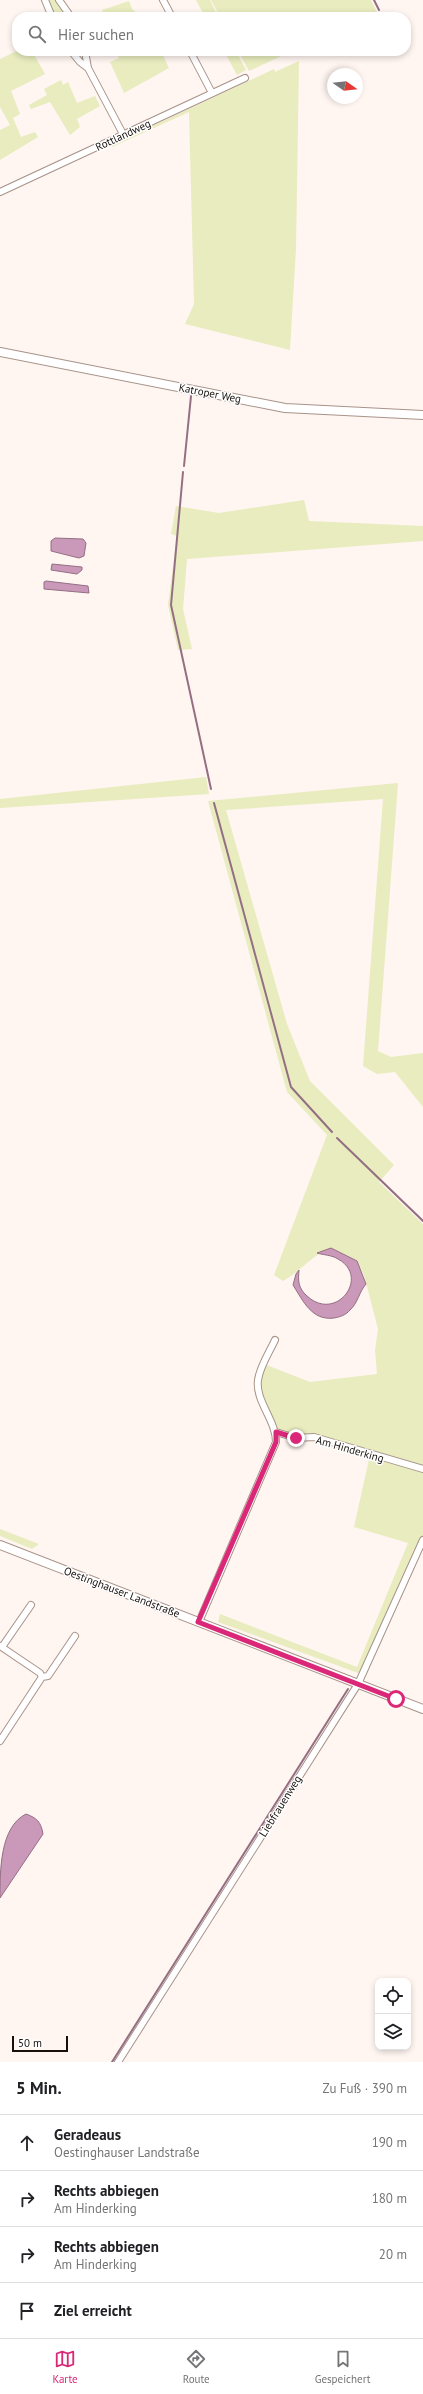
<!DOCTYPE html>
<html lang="de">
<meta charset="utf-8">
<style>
:root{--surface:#fff;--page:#f6f6f6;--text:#202124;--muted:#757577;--line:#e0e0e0;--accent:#db2777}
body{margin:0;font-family:"PT Sans",sans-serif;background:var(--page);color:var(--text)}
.controls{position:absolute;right:12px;bottom:12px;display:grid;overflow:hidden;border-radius:8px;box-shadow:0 2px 6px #0003}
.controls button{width:36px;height:36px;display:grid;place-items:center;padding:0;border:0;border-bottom:1px solid var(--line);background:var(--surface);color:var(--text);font:20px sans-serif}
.compass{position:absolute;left:327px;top:68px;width:36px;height:36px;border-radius:50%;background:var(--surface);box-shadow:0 2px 6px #0003;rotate:104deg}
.scale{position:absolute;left:12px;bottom:10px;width:56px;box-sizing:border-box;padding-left:4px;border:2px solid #17100c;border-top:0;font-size:11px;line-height:14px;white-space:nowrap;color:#17100c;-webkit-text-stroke:3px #fff;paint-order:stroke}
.stop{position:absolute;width:12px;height:12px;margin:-9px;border:3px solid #db2777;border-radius:50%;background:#fff}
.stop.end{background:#db2777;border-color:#fff;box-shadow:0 1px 4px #0008}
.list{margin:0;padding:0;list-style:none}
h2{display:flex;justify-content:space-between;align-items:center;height:52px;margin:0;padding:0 16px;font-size:17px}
h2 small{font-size:13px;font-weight:400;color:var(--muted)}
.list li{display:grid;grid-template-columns:26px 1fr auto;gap:12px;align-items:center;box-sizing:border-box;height:56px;padding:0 16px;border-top:1px solid var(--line)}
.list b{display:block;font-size:15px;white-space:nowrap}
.list p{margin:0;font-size:13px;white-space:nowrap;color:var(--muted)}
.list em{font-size:13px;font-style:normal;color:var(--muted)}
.icon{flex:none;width:22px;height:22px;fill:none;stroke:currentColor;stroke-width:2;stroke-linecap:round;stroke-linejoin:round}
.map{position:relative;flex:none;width:423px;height:2062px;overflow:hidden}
.search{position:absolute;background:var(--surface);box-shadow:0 2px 6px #0003;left:12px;right:12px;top:12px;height:44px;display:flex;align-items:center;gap:10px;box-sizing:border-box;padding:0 14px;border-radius:16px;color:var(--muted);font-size:15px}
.sheet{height:276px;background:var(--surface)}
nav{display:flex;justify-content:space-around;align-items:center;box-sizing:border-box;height:56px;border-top:1px solid var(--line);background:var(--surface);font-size:11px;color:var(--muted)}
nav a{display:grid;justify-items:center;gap:2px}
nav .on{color:var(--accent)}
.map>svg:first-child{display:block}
.green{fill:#e8ecbe}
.water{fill:#ca98b8;stroke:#946f84}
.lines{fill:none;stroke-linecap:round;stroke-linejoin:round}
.stream{stroke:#946f84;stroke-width:2}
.minor-casing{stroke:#a89389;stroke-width:8}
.tertiary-casing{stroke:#a89389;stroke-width:10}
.minor{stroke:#fff;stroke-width:6}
.tertiary{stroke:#fff;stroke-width:8}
.route{stroke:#db2777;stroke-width:5}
.labels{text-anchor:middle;stroke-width:3;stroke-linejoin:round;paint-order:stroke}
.street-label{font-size:11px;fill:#17100c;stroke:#fff}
</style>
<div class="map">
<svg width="423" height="2062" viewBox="0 0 423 2062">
<rect width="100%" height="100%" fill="#fff5f1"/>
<path class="green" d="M48,0H57L68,17H54Z
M196,0H210L218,17H205Z
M211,0H371L377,12L366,17H220Z
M129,1L132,9L141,17H105L102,10Z
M17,51H32L45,74L11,91L20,114L13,118L21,137L35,132L38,137L0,160V130L10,125L0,107V59Z
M116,51H161L169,68L124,93L110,62L119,58Z
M224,51H236L246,70L237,75Z
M238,51H292L249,71Z
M299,61L296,248L290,350L185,324L194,304L189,112L112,147V145L274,69L275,72Z
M61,80L63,85L68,82L77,103L95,96L100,106L77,119L80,127L70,135L50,102L31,109L29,105L47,95L44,89Z
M304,500L309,521L423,526V541L187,559L183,609L192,649L178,650L168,605L177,536L171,534L176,506L219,513Z
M206,777L209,794L0,808V799Z
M398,783L378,1051L391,1057L423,1053V1107L395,1072L377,1074L363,1066L383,799L226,810L287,1024L310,1081L394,1165L379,1182L423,1224V1468L314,1437H296L276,1431C265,1403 254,1394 264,1364L310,1382L377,1374L375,1350L378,1329L364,1275L356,1261L331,1248C312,1255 301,1271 283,1281L274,1275L327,1135L287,1092L208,801Z
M370,1455L423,1470V1536L362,1669L358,1673L218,1622L220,1614L357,1667L408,1543L354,1527Z
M0,1529L39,1544L32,1549L0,1536Z"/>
<path class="water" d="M55,538L83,539L86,543L84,556L79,558L51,551V541Z
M52,564L82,567V570L77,574L51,570Z
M46,581L88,586L89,593L44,589V582Z
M331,1248L357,1261L366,1284C359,1292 358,1303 350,1310C346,1315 340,1317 334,1318C312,1321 303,1301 293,1285L296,1274L299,1270C298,1281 298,1288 307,1296C336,1323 371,1277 338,1259C332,1255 323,1255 317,1253Z
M26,1814C37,1818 41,1822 43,1834L0,1898C0,1870 0,1827 26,1814Z"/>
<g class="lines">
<path class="stream" d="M374,0L379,10
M184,466L191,396
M183,472L171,605L211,789
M214,803L291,1087L332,1132
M337,1138L423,1221
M112,2062L348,1689"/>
<defs>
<path id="minor" d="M45,0L52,17
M59,0L71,17
M163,0L172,17
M71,51L80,62L88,68
M85,51L88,68L123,134
M190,51L212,93
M0,192L245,78
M276,1432L296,1438L314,1437L423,1469
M199,1622L276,1442C276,1420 255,1401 258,1380C260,1366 269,1353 275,1340
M0,1646L40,1673L42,1677
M2,1647L31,1605
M42,1677L48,1676L75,1636
M0,1741L42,1677
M118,2062L358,1684L423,1540"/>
<path id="tertiary" d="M0,352L285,408L423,415
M0,1545L423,1709"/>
</defs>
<use href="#minor" class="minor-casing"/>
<use href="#tertiary" class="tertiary-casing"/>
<use href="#minor" class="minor"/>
<use href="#tertiary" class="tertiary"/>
</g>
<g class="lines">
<path class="route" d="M296,1438L276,1432V1442L198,1622L396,1699"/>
</g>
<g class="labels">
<g class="street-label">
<text transform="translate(123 135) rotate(-25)" y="4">Rottlandweg</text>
<text transform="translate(210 393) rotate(11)" y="4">Katroper Weg</text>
<text transform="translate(350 1449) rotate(16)" y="4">Am Hinderking</text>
<text transform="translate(122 1592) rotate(21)" y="4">Oestinghauser Landstraße</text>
<text transform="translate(280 1806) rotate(-58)" y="4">Liebfrauenweg</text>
</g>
</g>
</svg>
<div class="controls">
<button><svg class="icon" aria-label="locate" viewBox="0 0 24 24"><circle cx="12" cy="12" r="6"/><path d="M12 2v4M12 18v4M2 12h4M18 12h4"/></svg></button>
<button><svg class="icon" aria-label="layers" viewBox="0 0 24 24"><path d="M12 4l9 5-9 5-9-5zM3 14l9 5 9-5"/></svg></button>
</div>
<svg class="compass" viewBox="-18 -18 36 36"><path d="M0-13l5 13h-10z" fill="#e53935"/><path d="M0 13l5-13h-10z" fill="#757577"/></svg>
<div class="scale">50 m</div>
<div class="stop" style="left:396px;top:1699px"></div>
<div class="stop end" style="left:296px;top:1438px"></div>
<div class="search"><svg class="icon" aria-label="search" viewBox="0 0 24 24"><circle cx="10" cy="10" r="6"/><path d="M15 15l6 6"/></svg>Hier suchen</div>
</div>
<section class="sheet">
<h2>5 Min.<small>Zu Fuß · 390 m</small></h2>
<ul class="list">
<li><svg class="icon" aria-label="ahead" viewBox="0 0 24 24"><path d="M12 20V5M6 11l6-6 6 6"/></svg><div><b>Geradeaus</b><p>Oestinghauser Landstraße</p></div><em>190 m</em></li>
<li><svg class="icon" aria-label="right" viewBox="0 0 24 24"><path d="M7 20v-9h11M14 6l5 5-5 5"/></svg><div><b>Rechts abbiegen</b><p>Am Hinderking</p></div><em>180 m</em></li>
<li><svg class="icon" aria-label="right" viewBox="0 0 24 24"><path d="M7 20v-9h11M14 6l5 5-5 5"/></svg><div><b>Rechts abbiegen</b><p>Am Hinderking</p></div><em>20 m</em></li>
<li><svg class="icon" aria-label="arrive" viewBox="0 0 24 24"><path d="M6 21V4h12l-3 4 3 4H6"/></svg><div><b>Ziel erreicht</b></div></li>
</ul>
</section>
<nav>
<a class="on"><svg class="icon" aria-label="map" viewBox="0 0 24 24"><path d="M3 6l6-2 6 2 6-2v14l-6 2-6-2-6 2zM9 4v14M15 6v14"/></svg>Karte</a>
<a><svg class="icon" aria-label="directions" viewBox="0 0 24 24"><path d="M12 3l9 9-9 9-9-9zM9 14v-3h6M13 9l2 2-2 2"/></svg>Route</a>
<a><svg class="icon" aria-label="saved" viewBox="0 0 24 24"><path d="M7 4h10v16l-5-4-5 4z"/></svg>Gespeichert</a>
</nav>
